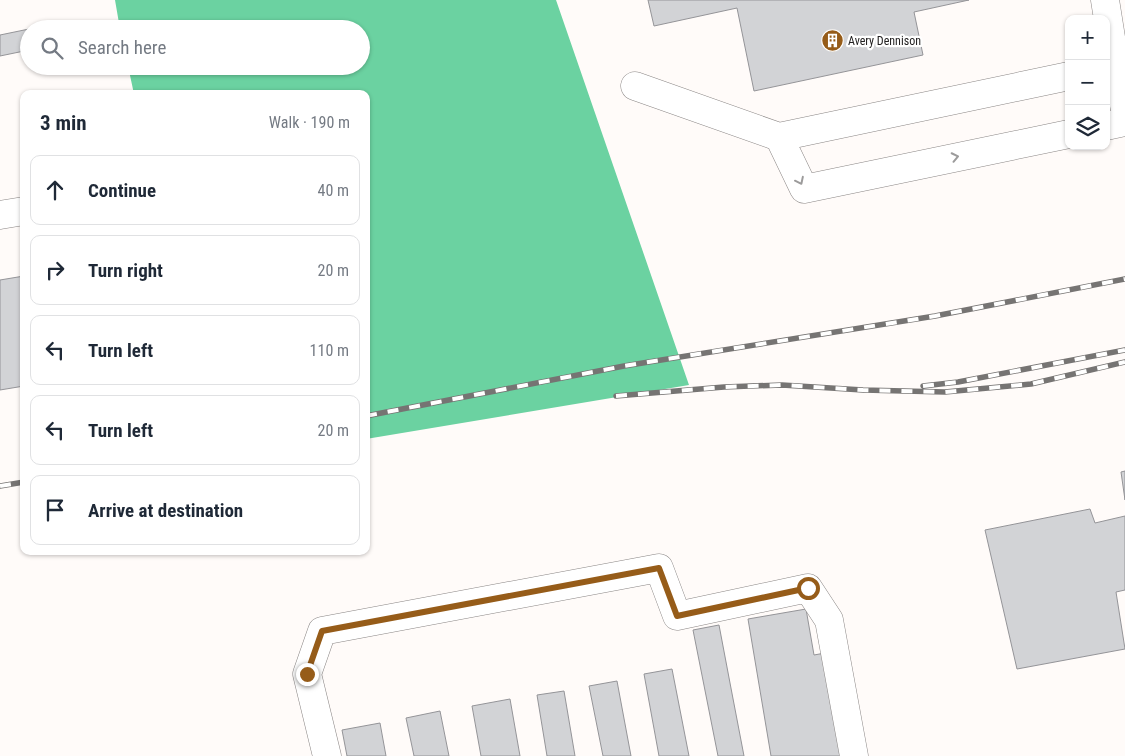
<!DOCTYPE html>
<meta charset="utf-8">
<style>
:root{--surface:#fff;--page:#f2f2f3;--text:#1f2937;--muted:#747a83;--line:#e0e1e3}
body{margin:0;font-family:"Roboto Condensed",sans-serif;background:var(--page);color:var(--text)}
.controls{position:absolute;right:15px;top:15px;display:grid;overflow:hidden;border-radius:10px;box-shadow:0 1px 4px #0004}
.controls button{width:45px;height:45px;display:grid;place-items:center;padding:0;border:0;border-bottom:1px solid var(--line);background:var(--surface);color:var(--text);font:25px sans-serif}
.stop{position:absolute;width:15px;height:15px;margin:-11px;border:4px solid #965c19;border-radius:50%;background:#fff}
.stop.end{background:#965c19;border-color:#fff;box-shadow:0 1px 5px #0008}
.list{margin:0;padding:0;list-style:none}
h2{display:flex;justify-content:space-between;align-items:center;height:65px;margin:0;padding:0 20px;font-size:21px}
h2 small{font-size:16px;font-weight:400;color:var(--muted)}
.list li{display:grid;grid-template-columns:32px 1fr auto;gap:15px;align-items:center;box-sizing:border-box;height:70px;margin:0 10px 10px;padding:0 10px;border:1px solid var(--line);border-radius:10px}
.list b{display:block;font-size:19px;white-space:nowrap}
.list em{font-size:16px;font-style:normal;color:var(--muted)}
.icon{flex:none;width:28px;height:28px;fill:none;stroke:currentColor;stroke-width:2;stroke-linecap:round;stroke-linejoin:round}
.map{position:relative;flex:none;width:1125px;height:756px;overflow:hidden}
.search{position:absolute;background:var(--surface);box-shadow:0 1px 4px #0004;left:20px;top:20px;width:350px;height:55px;display:flex;align-items:center;gap:12px;box-sizing:border-box;padding:0 18px;border-radius:28px;color:var(--muted);font-size:19px}
.panel{position:absolute;background:var(--surface);box-shadow:0 1px 4px #0004;left:20px;top:90px;width:350px;height:465px;border-radius:10px}
.map>svg:first-child{display:block}
.forest{fill:#6bd2a1}
.building{fill:#d2d3d6;stroke:#949498}
.lines{fill:none;stroke-linecap:round;stroke-linejoin:round}
.minor-casing{stroke:#8a8685;stroke-width:29}
.minor{stroke:#fff;stroke-width:28}
.rail-casing{stroke:#767473;stroke-width:5.5}
.rail{stroke:#fff;stroke-width:4;stroke-dasharray:11;stroke-linecap:butt}
.oneway{stroke:#9c9b9b}
.route{stroke:#965c19;stroke-width:6}
.labels{text-anchor:middle;stroke-width:4.5;stroke-linejoin:round;paint-order:stroke}
.poi-label{font-size:12px;fill:#222020;stroke:#fff;text-anchor:start}
</style>
<div class="map">
<svg width="1125" height="756" viewBox="0 0 1125 756">
<rect width="100%" height="100%" fill="#fffbf9"/>
<path class="forest" d="M115,0H556L689,385L366,439V94H134L128,66H361V29H120Z"/>
<path class="building" d="M648,0H969L914,12L923,55L754,91L737,8L654,26Z
M75,21L76,29H32Z
M29,29V50L0,56V35Z
M24,276V386L0,390V280Z
M1125,471V500L1121,472Z
M1090,509L1095,523L1125,516V590L1116,592L1125,649L1017,669L985,530Z
M806,609L814,655L825,653L843,756H771L748,619Z
M719,625L730,683L744,756H718L693,630Z
M672,669L689,756H659L644,674Z
M617,681L631,756H603L589,686Z
M564,691L575,756H547L537,695Z
M510,699L520,756H481L472,706Z
M440,711L449,756H414L406,718Z
M380,723L386,756H347L342,730Z"/>
<g class="lines">
<defs>
<path id="minor" d="M1105,0L1112,44L1106,50
M1112,44L1125,110
M635,86L779,137L1069,76
M1106,126L1125,122
M779,137L804,189L1069,134
M0,215L24,211
M327,756L307,674L322,631L659,568L677,616L808,588L829,620L854,756"/>
</defs>
<use href="#minor" class="minor-casing"/>
<use href="#minor" class="minor"/>
<defs>
<path id="rail" d="M923,386L958,382L1125,350
M616,396L724,387L782,385L863,390L945,392L1031,384L1125,362
M366,416L624,366L935,316L1125,279
M0,486L24,482"/>
</defs>
<use href="#rail" class="rail-casing"/>
<use href="#rail" class="rail"/>
</g>
<defs><path id="oneway-chevron" d="M-2-3.5L2.5 0L-2 3.5" fill="none" stroke-width="1.6" stroke-linecap="round" stroke-linejoin="round" transform="scale(1.25)"/></defs>
<g class="oneway">
<use href="#oneway-chevron" transform="translate(955 157) rotate(-12)"/>
<use href="#oneway-chevron" transform="translate(800 181) rotate(64)"/>
</g>
<g class="lines">
<path class="route" d="M307,674L322,631L659,568L677,616L808,588"/>
</g>
<defs>
<symbol id="building-disc" viewBox="-11 -11 22 22"><circle r="9.5" fill="#965c19" stroke="#fff"/><path d="M-4-6H4V6H1V3H-1V6H-4ZM-2.5-4.3h1.7v1.8h-1.7ZM.8-4.3h1.7v1.8H.8ZM-2.5-1h1.7V.8h-1.7ZM.8-1h1.7V.8H.8Z" fill="#fff"/></symbol>
</defs>
<g fill-rule="evenodd">
<use href="#building-disc" x="820" y="28" width="25" height="25"/>
</g>
<g class="labels">
<g class="poi-label">
<text x="848" y="45">Avery Dennison</text>
</g>
</g>
</svg>
<div class="controls">
<button>+</button>
<button>−</button>
<button><svg class="icon" aria-label="layers" viewBox="0 0 24 24"><path d="M12 4l9 5-9 5-9-5zM3 14l9 5 9-5"/></svg></button>
</div>
<div class="stop" style="left:808px;top:588px"></div>
<div class="stop end" style="left:307px;top:674px"></div>
<div class="search"><svg class="icon" aria-label="search" viewBox="0 0 24 24"><circle cx="10" cy="10" r="6"/><path d="M15 15l6 6"/></svg>Search here</div>
<section class="panel">
<h2>3 min<small>Walk · 190 m</small></h2>
<ul class="list">
<li><svg class="icon" aria-label="ahead" viewBox="0 0 24 24"><path d="M12 20V5M6 11l6-6 6 6"/></svg><div><b>Continue</b></div><em>40 m</em></li>
<li><svg class="icon" aria-label="right" viewBox="0 0 24 24"><path d="M7 20v-9h11M14 6l5 5-5 5"/></svg><div><b>Turn right</b></div><em>20 m</em></li>
<li><svg class="icon" aria-label="left" viewBox="0 0 24 24"><path d="M17 20v-9H6M10 6l-5 5 5 5"/></svg><div><b>Turn left</b></div><em>110 m</em></li>
<li><svg class="icon" aria-label="left" viewBox="0 0 24 24"><path d="M17 20v-9H6M10 6l-5 5 5 5"/></svg><div><b>Turn left</b></div><em>20 m</em></li>
<li><svg class="icon" aria-label="arrive" viewBox="0 0 24 24"><path d="M6 21V4h12l-3 4 3 4H6"/></svg><div><b>Arrive at destination</b></div></li>
</ul>
</section>
</div>
